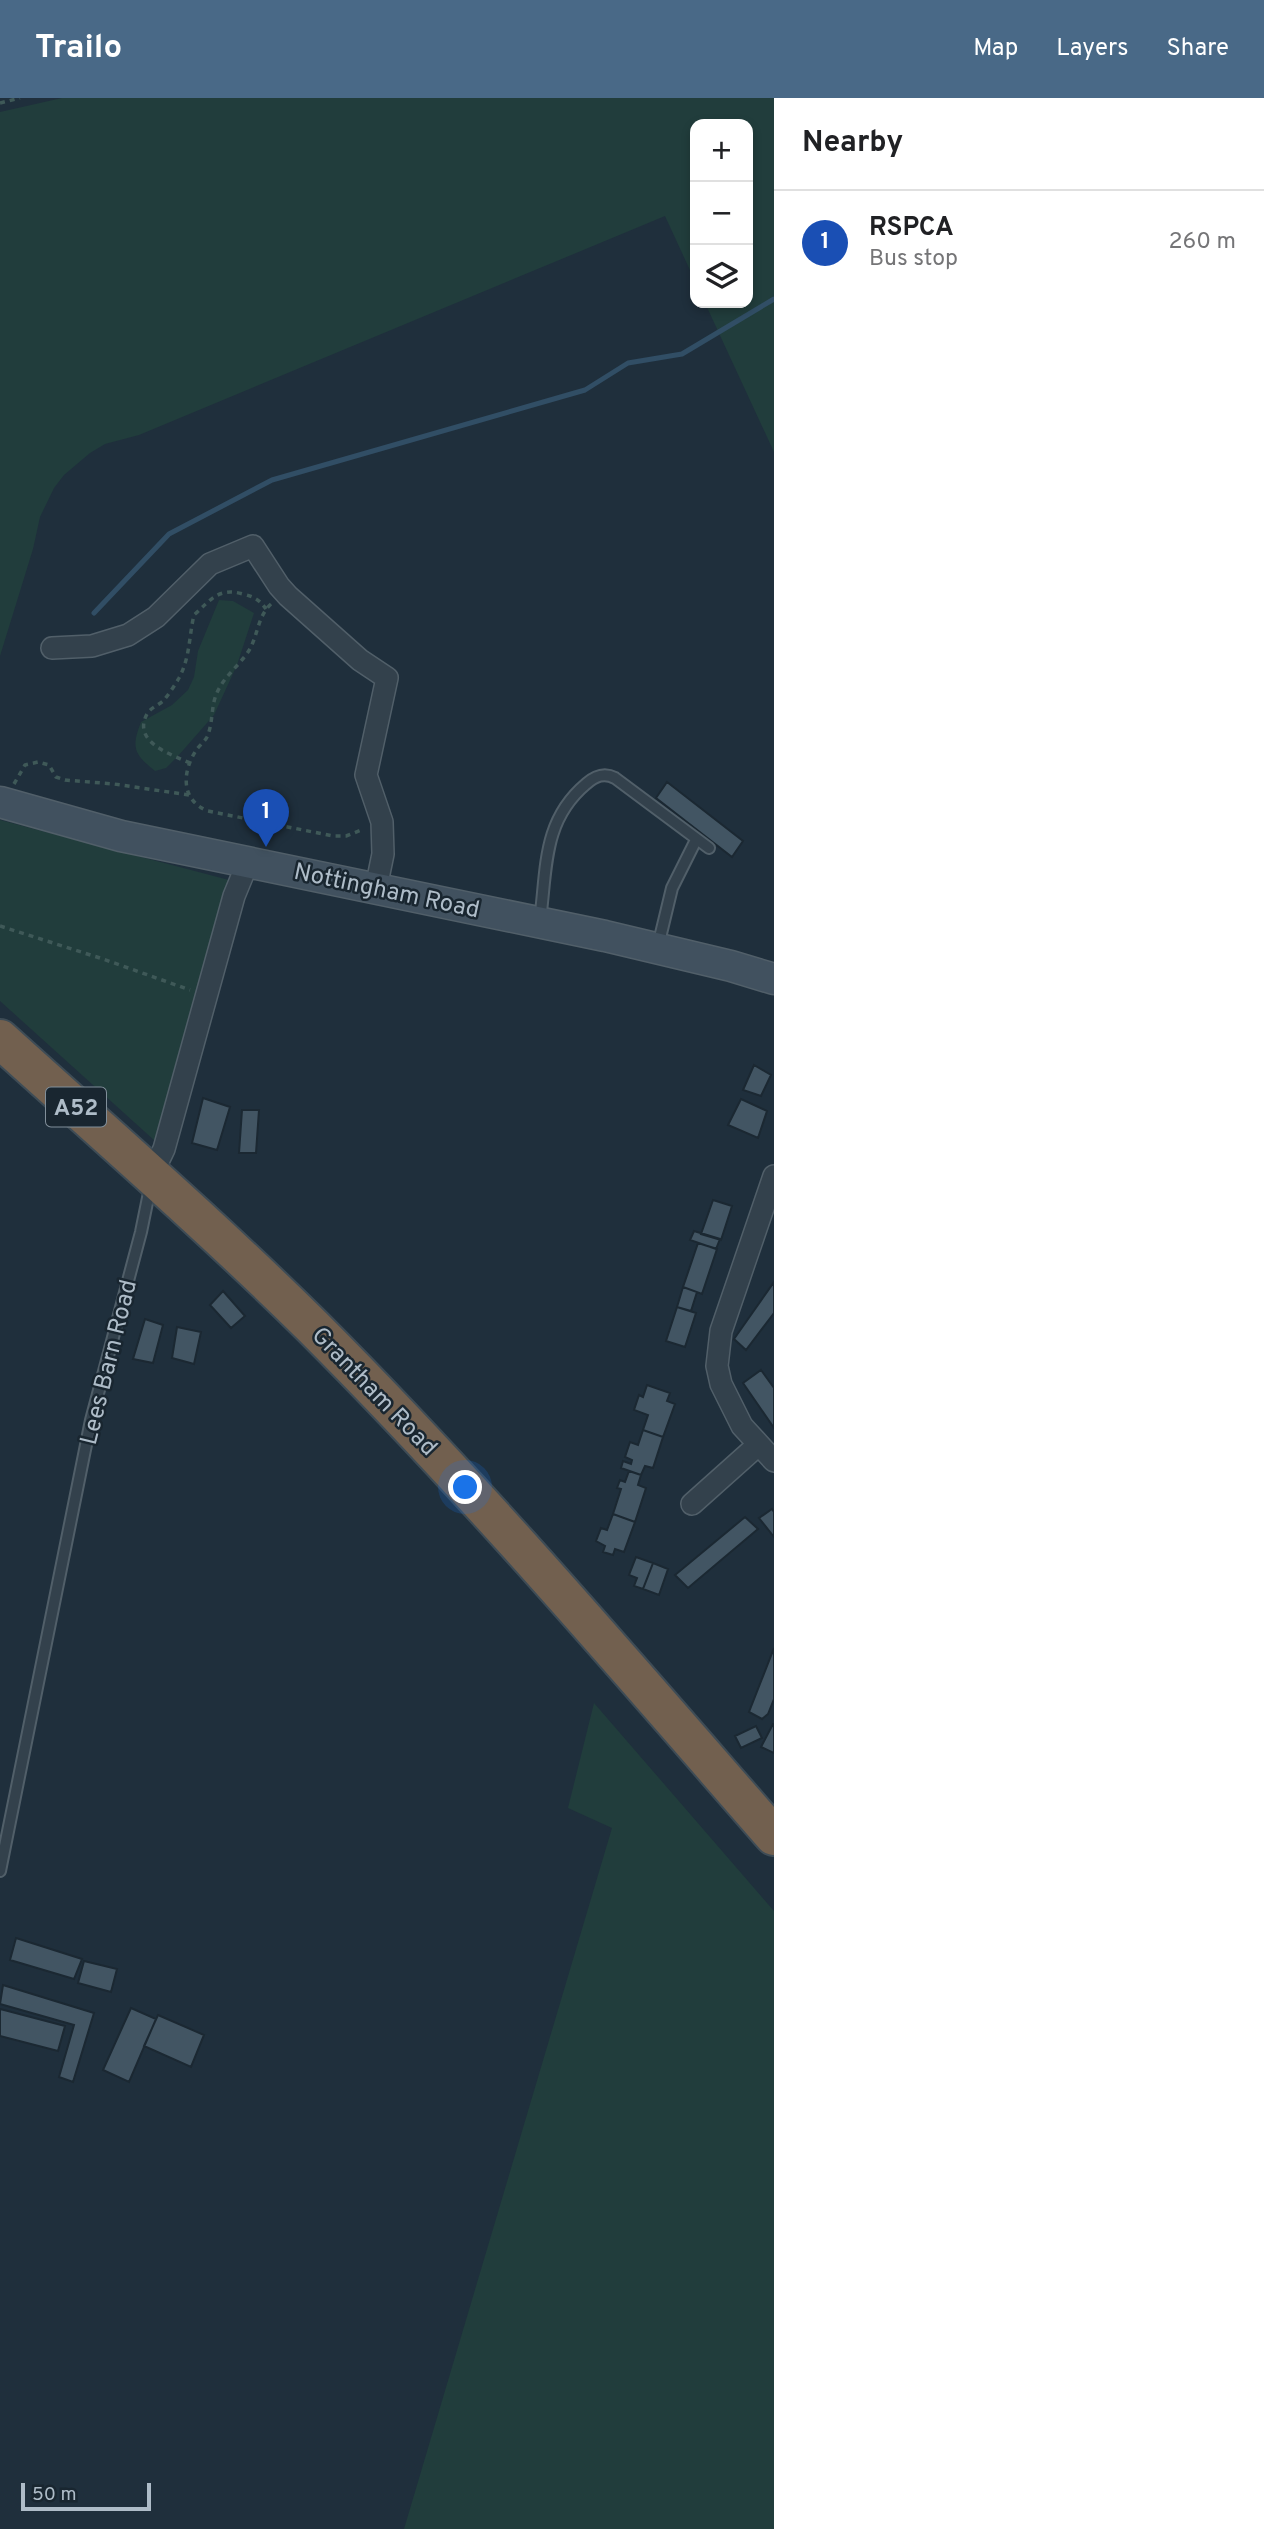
<!DOCTYPE html>
<meta charset="utf-8">
<style>
:root{--surface:#fff;--page:#f2f2f2;--text:#202124;--muted:#757577;--line:#e0e0e0;--accent:#496987}
body{margin:0;font-family:Overpass,sans-serif;background:var(--page);color:var(--text)}
.controls{position:absolute;right:21px;top:21px;display:grid;overflow:hidden;border-radius:14px;box-shadow:0 4px 10px #0003}
.controls button{width:63px;height:63px;display:grid;place-items:center;padding:0;border:0;border-bottom:2px solid var(--line);background:var(--surface);color:var(--text);font:35px sans-serif}
.scale{position:absolute;left:21px;bottom:18px;width:130px;box-sizing:border-box;padding-left:7px;border:4px solid #aebcc8;border-top:0;font-size:19px;line-height:24px;white-space:nowrap;color:#aebcc8;-webkit-text-stroke:5px #192630;paint-order:stroke}
.you{position:absolute;left:466px;top:1390px;width:24px;height:24px;margin:-18px;border:5px solid #fff;border-radius:50%;background:#1a73e8;box-shadow:0 0 0 10px #1a73e833}
.badge{display:grid;place-items:center;width:46px;height:46px;border-radius:50%;background:var(--accent);color:#fff;font-size:23px;font-weight:700}
.pin{position:absolute;translate:-50% -58px;filter:drop-shadow(0 2px 4px #0008)}
.pin::after{content:'';position:absolute;top:37px;width:24px;height:21px;background:inherit;clip-path:polygon(0 0,100% 0,50% 100%)}
.list{margin:0;padding:0;list-style:none}
h2{display:flex;justify-content:space-between;align-items:center;height:91px;margin:0;padding:0 28px;font-size:30px}
h2 small{font-size:23px;font-weight:400;color:var(--muted)}
.list li{display:grid;grid-template-columns:46px 1fr auto;gap:21px;align-items:center;box-sizing:border-box;height:105px;padding:0 28px;border-top:2px solid var(--line)}
.list b{display:block;font-size:26px;white-space:nowrap}
.list p{margin:0;font-size:23px;white-space:nowrap;color:var(--muted)}
.list em{font-size:23px;font-style:normal;color:var(--muted)}
.icon{flex:none;width:38px;height:38px;fill:none;stroke:currentColor;stroke-width:2;stroke-linecap:round;stroke-linejoin:round}
.map{position:relative;flex:none;width:774px;height:2431px;overflow:hidden}
header{display:flex;align-items:center;gap:42px;box-sizing:border-box;height:98px;padding:0 35px;background:var(--accent);color:#fff}
header strong{font-size:33px}
nav{display:flex;gap:38px;margin-inline-start:auto;font-size:24px}
main{display:flex}
aside{flex:1;background:var(--surface)}
.map>svg:first-child{display:block}
.green{fill:#213d3c}
.lines{fill:none;stroke-linecap:round;stroke-linejoin:round}
.stream{stroke:#314e65;stroke-width:5}
.building{fill:#425563;stroke:#1b2832;stroke-width:2}
.lane-casing{stroke:#515f69;stroke-width:14}
.street-casing{stroke:#515f69;stroke-width:24}
.secondary-casing{stroke:#515f69;stroke-width:33}
.highway-casing{stroke:#3e4c56;stroke-width:42}
.path{stroke:#3f5958;stroke-width:3.5;stroke-dasharray:5 5;stroke-linecap:butt}
.lane{stroke:#33414c;stroke-width:10}
.street{stroke:#33414c;stroke-width:21}
.secondary{stroke:#41515f;stroke-width:30}
.highway{stroke:#72604f;stroke-width:38}
.labels{text-anchor:middle;stroke-width:5;stroke-linejoin:round;paint-order:stroke}
.shield{fill:#192630;stroke:#818f9a;stroke-width:2}
.shield-label{font-size:23px;font-weight:bold;fill:#aebcc8}
.street-label{font-size:24px;fill:#aebcc8;stroke:#192630}
</style>
<header>
<strong>Trailo</strong>
<nav><a>Map</a><a>Layers</a><a>Share</a></nav>
</header>
<main>
<div class="map">
<svg width="774" height="2431" viewBox="0 0 774 2431">
<rect width="100%" height="100%" fill="#1f2f3c"/>
<path class="green" d="M62,0H774V354L705,205H748V26H695V183L665,118L139,337L105,346L90,355L64,377L54,390L40,419L33,451L0,558V14Z
M219,502L233,503L254,515L237,567L214,617L178,658L166,670L155,673C134,656 131,650 141,624L172,607L188,592L194,579L198,553Z
M0,722L229,782L166,1027L155,1043L0,903Z
M594,1605L774,1813V2431H404L612,1730L568,1710Z"/>
<g class="lines">
<path class="stream" d="M94,515L169,436L272,382L585,292L628,265L682,256L774,201"/>
</g>
<path class="building" d="M667,684L743,743L732,759L656,700Z
M754,967L771,977L761,998L743,992Z
M203,1000L230,1009L217,1052L192,1045Z
M741,1001L767,1013L758,1040L728,1027Z
M242,1012H259L256,1055H239Z
M713,1102L732,1108L721,1142L701,1136Z
M694,1133L720,1141L716,1151L690,1142Z
M698,1145L717,1151L702,1196L683,1189Z
M774,1184V1215L746,1252L734,1241Z
M683,1189L697,1194L691,1213L677,1209Z
M223,1193L245,1218L231,1230L210,1207Z
M677,1209L696,1215L685,1249L666,1243Z
M145,1221L163,1227L153,1265L133,1261Z
M177,1229L201,1234L194,1266L172,1260Z
M761,1272L774,1290V1330L743,1285Z
M647,1287L670,1295L667,1303L675,1306L663,1339L643,1332L648,1317L634,1312L639,1297L643,1299Z
M643,1332L663,1339L653,1370L645,1368L641,1377L621,1370L623,1363L631,1366L632,1362L625,1359L630,1344L638,1347Z
M629,1373L641,1377L638,1387L646,1390L635,1424L613,1416L621,1391L617,1390L620,1382L625,1384Z
M772,1411L774,1414V1439L759,1420Z
M613,1416L635,1424L624,1454L615,1451L613,1457L603,1454L605,1448L596,1443L601,1430L607,1432Z
M745,1419L758,1431L688,1490L675,1477Z
M636,1459L653,1465L643,1491L634,1488L637,1480L629,1477Z
M653,1465L668,1471L659,1497L643,1491Z
M774,1550V1601L768,1616L762,1621L749,1614Z
M773,1626H774V1655L761,1649Z
M756,1628L762,1640L741,1650L735,1638Z
M16,1840L82,1861L74,1881L10,1862Z
M84,1863L117,1871L111,1894L78,1885Z
M3,1887L94,1915L73,1984L59,1979L74,1927L0,1906Z
M131,1910L156,1921L129,1984L103,1972Z
M0,1911L65,1928L58,1953L0,1938Z
M158,1917L204,1937L191,1969L144,1948Z"/>
<g class="lines">
<defs>
<path id="lane" d="M540,822C547,771 542,723 586,686C595,678 604,674 615,680L709,750
M658,848L672,790L696,742
M0,1773L91,1322L141,1134L151,1085"/>
<path id="street" d="M52,550L92,548L128,537L156,519L210,466L253,448L279,488L288,498L360,562L387,580L366,677L382,724L383,756L376,790
M152,1076L164,1051L234,798L248,764
M774,1078L721,1233L717,1268L721,1286L742,1328L774,1363
M692,1406L758,1347"/>
<path id="secondary" d="M0,704L121,738L605,838L731,868L774,881"/>
<path id="highway" d="M0,941C105,1036 212,1129 313,1229C475,1391 624,1566 774,1738"/>
</defs>
<use href="#lane" class="lane-casing"/>
<use href="#street" class="street-casing"/>
<use href="#secondary" class="secondary-casing"/>
<use href="#highway" class="highway-casing"/>
<path class="path" d="M0,5L20,0
M271,506C257,519 258,539 248,554C238,569 223,579 216,597C211,610 213,626 207,639C205,643 200,647 197,651C182,673 180,702 208,713L333,738H346L364,731
M190,665C170,656 132,644 147,616C150,610 159,607 164,602C169,596 175,587 179,580C190,560 189,538 194,517C211,502 218,489 243,496C254,499 259,501 266,511
M14,686L25,667L38,664L49,667L56,679L65,682L114,686L189,697
M0,828L103,861L190,892"/>
<use href="#lane" class="lane"/>
<use href="#street" class="street"/>
<use href="#secondary" class="secondary"/>
<use href="#highway" class="highway"/>
</g>
<g class="labels">
<rect class="shield" x="46" y="989.5" width="60" height="39" rx="5"/>
<g class="shield-label">
<text x="76" y="1017">A52</text>
</g>
<g class="street-label">
<text transform="translate(387 792) rotate(12)" y="8">Nottingham Road</text>
<text transform="translate(108 1264) rotate(-76)" y="8">Lees Barn Road</text>
<text transform="translate(375 1293) rotate(46)" y="8">Grantham Road</text>
</g>
</g>
</svg>
<div class="controls">
<button>+</button>
<button>−</button>
<button><svg class="icon" aria-label="layers" viewBox="0 0 24 24"><path d="M12 4l9 5-9 5-9-5zM3 14l9 5 9-5"/></svg></button>
</div>
<div class="scale">50 m</div>
<div class="you"></div>
<div class="pin badge" style="left:266px;top:749px;background:#1a4fb4">1</div>
</div>
<aside>
<h2>Nearby<small></small></h2>
<ul class="list">
<li><span class="badge" style="background:#1a4fb4">1</span><div><b>RSPCA</b><p>Bus stop</p></div><em>260 m</em></li>
</ul>
</aside>
</main>
